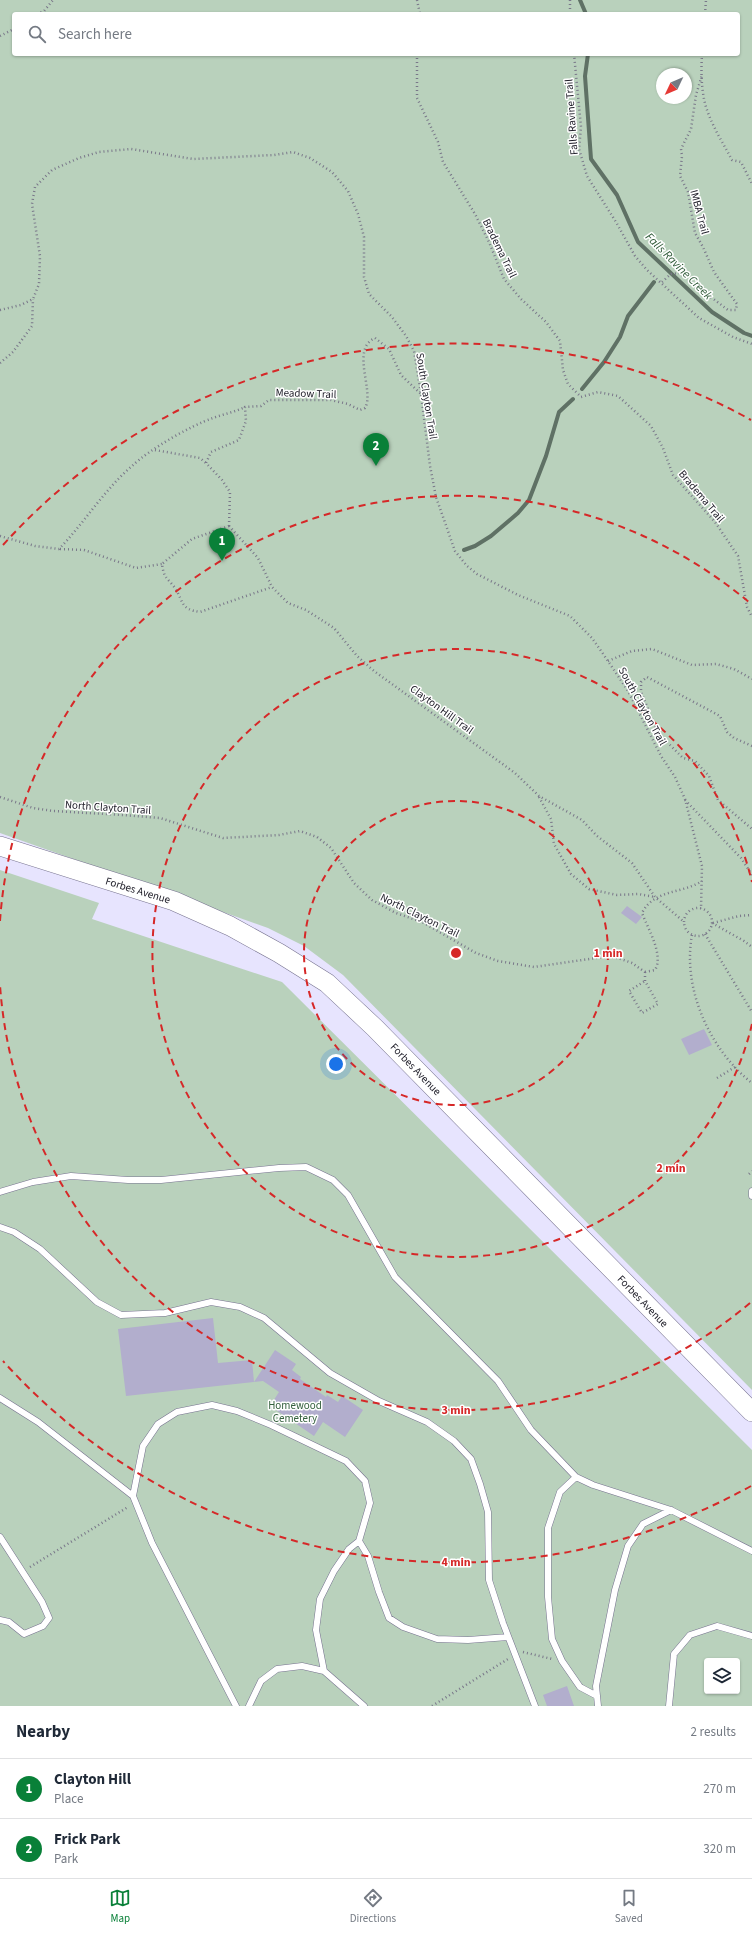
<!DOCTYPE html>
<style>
:root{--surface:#fff;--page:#f2f2f3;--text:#1f2937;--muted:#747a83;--line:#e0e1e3;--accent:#098038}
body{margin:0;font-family:"Source Sans 3",sans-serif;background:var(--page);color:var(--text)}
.controls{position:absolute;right:12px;bottom:12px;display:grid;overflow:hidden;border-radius:4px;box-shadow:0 1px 3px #0004}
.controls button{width:36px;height:36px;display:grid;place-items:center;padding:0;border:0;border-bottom:1px solid var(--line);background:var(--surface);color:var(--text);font:20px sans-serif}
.compass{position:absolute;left:656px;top:68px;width:36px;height:36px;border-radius:50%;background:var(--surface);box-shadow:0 1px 3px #0004;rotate:226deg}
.you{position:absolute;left:336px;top:1064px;width:14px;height:14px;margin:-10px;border:3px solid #fff;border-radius:50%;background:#1a73e8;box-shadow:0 0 0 6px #1a73e833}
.badge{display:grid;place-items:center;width:26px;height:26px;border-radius:50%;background:var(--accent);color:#fff;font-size:13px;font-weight:700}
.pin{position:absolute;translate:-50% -33px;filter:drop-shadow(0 1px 2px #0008)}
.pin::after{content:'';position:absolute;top:21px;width:14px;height:12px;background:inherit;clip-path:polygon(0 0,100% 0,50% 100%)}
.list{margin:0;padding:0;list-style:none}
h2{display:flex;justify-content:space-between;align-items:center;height:52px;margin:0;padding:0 16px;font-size:17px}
h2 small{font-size:13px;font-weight:400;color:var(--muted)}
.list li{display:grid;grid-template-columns:26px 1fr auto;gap:12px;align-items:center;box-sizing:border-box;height:60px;padding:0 16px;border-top:1px solid var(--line)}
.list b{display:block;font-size:15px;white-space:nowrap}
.list p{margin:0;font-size:13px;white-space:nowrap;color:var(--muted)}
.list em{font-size:13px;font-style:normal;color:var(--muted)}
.icon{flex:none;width:22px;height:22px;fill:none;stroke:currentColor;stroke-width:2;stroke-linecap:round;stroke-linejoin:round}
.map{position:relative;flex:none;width:752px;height:1706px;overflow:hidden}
.search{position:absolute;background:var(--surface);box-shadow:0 1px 3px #0004;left:12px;right:12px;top:12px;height:44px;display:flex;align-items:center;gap:10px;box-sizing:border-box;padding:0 14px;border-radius:4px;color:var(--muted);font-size:15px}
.sheet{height:172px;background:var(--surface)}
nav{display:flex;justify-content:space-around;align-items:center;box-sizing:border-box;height:56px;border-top:1px solid var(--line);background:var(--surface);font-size:11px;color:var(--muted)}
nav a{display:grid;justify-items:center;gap:2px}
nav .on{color:var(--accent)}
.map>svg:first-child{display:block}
.green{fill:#b9d1bc;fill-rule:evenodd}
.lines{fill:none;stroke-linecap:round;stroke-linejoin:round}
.stream{stroke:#5f7165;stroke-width:4}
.building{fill:#b2aecd}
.service-casing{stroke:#76728f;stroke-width:7}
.primary-casing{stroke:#76728f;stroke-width:20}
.path{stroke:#797789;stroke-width:2.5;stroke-dasharray:1 3;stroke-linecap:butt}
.service{stroke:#fff;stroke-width:6}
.primary{stroke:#fff;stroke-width:19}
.ring{fill:none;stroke:#d62828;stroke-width:2;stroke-dasharray:7 5}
.labels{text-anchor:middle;stroke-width:3;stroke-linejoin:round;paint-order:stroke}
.street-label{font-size:11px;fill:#1a1924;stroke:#fff}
.park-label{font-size:11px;fill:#34603d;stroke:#fff}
.water-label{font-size:12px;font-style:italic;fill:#315c3a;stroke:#fff}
.centre{fill:#d62828;stroke:#fff;stroke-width:2}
.ring-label{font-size:12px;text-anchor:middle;font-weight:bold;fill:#d62828;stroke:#fff;stroke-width:3;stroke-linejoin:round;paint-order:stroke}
</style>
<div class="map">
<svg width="752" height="1706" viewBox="0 0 752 1706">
<rect width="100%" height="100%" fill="#e7e4fe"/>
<path class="green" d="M0,0H752V1390L343,975L304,946L268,928L0,833ZM14,14H738V54H14ZM662,74H686V98H662Z
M0,870L99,903L92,919L282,982L752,1450V1706H0ZM707,1661H737V1691H707Z"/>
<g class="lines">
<path class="stream" d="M580,0L586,14
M588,54L585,76L591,159L617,195L638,242L712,312L744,333L752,336
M582,389L604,362L620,337L628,316L654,282
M464,550L475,546L491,536L518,513L529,500L546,456L559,412L573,399"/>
</g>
<path class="building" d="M627,906L642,917L636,924L621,913Z
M704,1029L712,1045L689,1055L681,1039Z
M213,1318L218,1363L252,1360L254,1382L275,1350L296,1364L292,1370L301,1377L300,1379L326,1397L327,1395L338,1402L342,1396L363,1410L345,1437L323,1422L314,1436L270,1406L279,1392L263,1381L126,1396L118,1329Z
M567,1686L574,1706H547L543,1695Z"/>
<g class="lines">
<defs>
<path id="service" d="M752,1191V1196
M0,1192L33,1182L71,1176L128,1180H161L279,1168L306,1167L333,1180L348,1195L395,1277L498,1381L531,1430L576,1477L593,1485L671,1510L752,1551
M0,1227L14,1232L40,1249L97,1302L121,1315L165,1313L211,1302L240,1307L264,1318L330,1373L379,1401L427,1422L454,1441L471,1459L480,1484L488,1512L489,1580L503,1623L535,1706
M0,1398L38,1422L133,1496L152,1543L236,1706
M576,1477L560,1492L548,1528V1597L552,1639L562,1661L580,1687L597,1696
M133,1496L143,1446L158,1424L177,1412L212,1405L237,1411L271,1425L346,1461L365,1481L370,1503L359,1541L349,1549L334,1571L320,1599L316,1630L324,1671
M0,1537L42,1602L49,1618L43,1626L24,1634L9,1622L0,1620
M359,1541L368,1556L379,1592L389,1618L403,1627L437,1639L468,1640L508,1637
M249,1706L261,1681L277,1669L302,1666L324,1671L364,1706
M598,1706L596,1686L615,1590L628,1546L643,1524L671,1510
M669,1706L674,1654L690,1635L717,1626L752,1636"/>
<path id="primary" d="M0,846L174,901L230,926L279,953L327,983L375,1028L752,1412"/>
</defs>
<use href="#service" class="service-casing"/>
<use href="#primary" class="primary-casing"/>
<path class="path" d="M417,0L420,14
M570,0V14
M37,14L44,11L53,0
M705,14L706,0
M0,36L14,29
M417,54V98L438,142L443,162L475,214L489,242L504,279L521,299L546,322L560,341L563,370L568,384L581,397L598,392L618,396L651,426L663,448L673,475L715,522L738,556L747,607L752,617
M574,54L581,127L579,149L587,176L616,222L635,256L647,270L699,318L733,337L752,344
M702,54C701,71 701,90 706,107C712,126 723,143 732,160L741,162L752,184
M662,282L671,274L679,273L728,310H736L737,304L714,272L703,247L695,233L688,192L680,176L682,156L681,149L691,129L696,95L702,75
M0,310L21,305L33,299L39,284L40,256L32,204L35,187L52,170L79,158L99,152L131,149L193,159L274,155L293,152L310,158L332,172L348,191L358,214L364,237V277L369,294L392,317L406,336L414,351L421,394L430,466L436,497L455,551L467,566L477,574L518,595L570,616L592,638L608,661L628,691L661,756L675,777L685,799L702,866L701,909
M0,363L13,352L32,326L33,299
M155,450L200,458L206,463
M229,526L258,558L272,587L288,603L306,610L334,628L357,656L374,671L515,773L539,796L582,820L597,836L632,863L655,897L683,921
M229,526L230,492L222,480L206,463L211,452L239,440L246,421L245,407L261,406L269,400H331L348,404L360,410L365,408C375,392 350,349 375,338L389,349L401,375L421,394
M229,526L192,539L162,564C164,579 167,577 175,588C184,602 180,609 200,612L272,587
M0,536L35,546L59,549C85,522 104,490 132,466C150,449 190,426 213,418C224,414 235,412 245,407
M60,549L84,550L136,568L162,564
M608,661L632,651L652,649L692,665L716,664L734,669L752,679
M752,746L734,738L727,732L720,716L647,677L641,682V692L658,733L683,758L695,761L709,776L718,800L752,829
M0,797L33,808L53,811L123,815L160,818L223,838L279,835L300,831L317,837L331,848L354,883L372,900L396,913L422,922L476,953L498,961L534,967L603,957L618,958L632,963L645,972
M539,797L551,819L554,844L571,874L589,889L617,895L638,894L655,897
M685,800L741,858L752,875
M684 922a14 14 0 1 1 28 0a14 14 0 1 1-28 0Z
M712,923L744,941L752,947
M713,923L739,916L752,915
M705,934L752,1012
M692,935C682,989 710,1050 752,1083
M645,972L655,970C664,955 648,929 642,913C654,889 682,894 702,881
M645,972V981L658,1004L642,1013L629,991L645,981
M717,1078L735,1067
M749,1174L752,1171
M30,1567L128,1507
M523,1652L552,1659
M432,1706L508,1659"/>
<use href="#service" class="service"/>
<use href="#primary" class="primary"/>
</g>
<g class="ring">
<circle cx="456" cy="953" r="152"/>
<path d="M752 1024A304 304 0 1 1 752 882"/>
<path d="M750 1303A457 457 0 0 1 0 985M0 921A457 457 0 0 1 750 603"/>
<path d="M751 1486A609 609 0 0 1 3 1361M3 545A609 609 0 0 1 751 420"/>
</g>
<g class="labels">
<g class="street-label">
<text transform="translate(571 117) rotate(-94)" y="4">Falls Ravine Trail</text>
<text transform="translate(700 212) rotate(75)" y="4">IMBA Trail</text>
<text transform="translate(500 248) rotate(64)" y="4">Bradema Trail</text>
<text transform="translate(306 393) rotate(2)" y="4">Meadow Trail</text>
<text transform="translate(427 396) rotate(81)" y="4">South Clayton Trail</text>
<text transform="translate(702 496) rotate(50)" y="4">Bradema Trail</text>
<text transform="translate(643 706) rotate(61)" y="4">South Clayton Trail</text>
<text transform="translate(442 709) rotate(36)" y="4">Clayton Hill Trail</text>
<text transform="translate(108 807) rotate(4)" y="4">North Clayton Trail</text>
<text transform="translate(138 890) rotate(17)" y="4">Forbes Avenue</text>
<text transform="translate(420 915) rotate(26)" y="4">North Clayton Trail</text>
<text transform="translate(416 1069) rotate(46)" y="4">Forbes Avenue</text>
<text transform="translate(643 1301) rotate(46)" y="4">Forbes Avenue</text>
</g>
<g class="park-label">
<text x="295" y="1409">Homewood<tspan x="295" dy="13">Cemetery</tspan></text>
</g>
<g class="water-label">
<text transform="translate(679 266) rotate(45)" y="4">Falls Ravine Creek</text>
</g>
</g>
<circle cx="456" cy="953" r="6" class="centre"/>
<g class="ring-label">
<text x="608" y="957">1 min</text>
<text x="671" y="1172">2 min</text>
<text x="456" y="1414">3 min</text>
<text x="456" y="1566">4 min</text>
</g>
</svg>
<div class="controls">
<button><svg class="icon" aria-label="layers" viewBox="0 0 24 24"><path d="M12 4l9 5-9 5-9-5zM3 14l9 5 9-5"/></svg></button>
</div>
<svg class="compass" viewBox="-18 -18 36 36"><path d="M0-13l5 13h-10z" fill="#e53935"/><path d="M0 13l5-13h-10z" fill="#747a83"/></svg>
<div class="you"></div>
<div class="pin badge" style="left:222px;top:561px">1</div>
<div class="pin badge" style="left:376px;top:466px">2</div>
<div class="search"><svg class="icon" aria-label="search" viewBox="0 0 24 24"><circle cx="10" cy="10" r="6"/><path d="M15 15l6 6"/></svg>Search here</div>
</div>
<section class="sheet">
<h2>Nearby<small>2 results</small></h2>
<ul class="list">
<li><span class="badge">1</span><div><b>Clayton Hill</b><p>Place</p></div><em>270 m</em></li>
<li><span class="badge">2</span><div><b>Frick Park</b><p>Park</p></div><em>320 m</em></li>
</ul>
</section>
<nav>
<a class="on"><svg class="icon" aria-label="map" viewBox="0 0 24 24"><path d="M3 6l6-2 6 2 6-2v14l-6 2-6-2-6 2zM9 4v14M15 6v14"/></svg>Map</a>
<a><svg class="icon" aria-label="directions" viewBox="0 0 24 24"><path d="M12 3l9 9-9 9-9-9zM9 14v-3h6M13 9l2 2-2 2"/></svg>Directions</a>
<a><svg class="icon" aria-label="saved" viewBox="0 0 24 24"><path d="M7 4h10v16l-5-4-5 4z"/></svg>Saved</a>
</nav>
